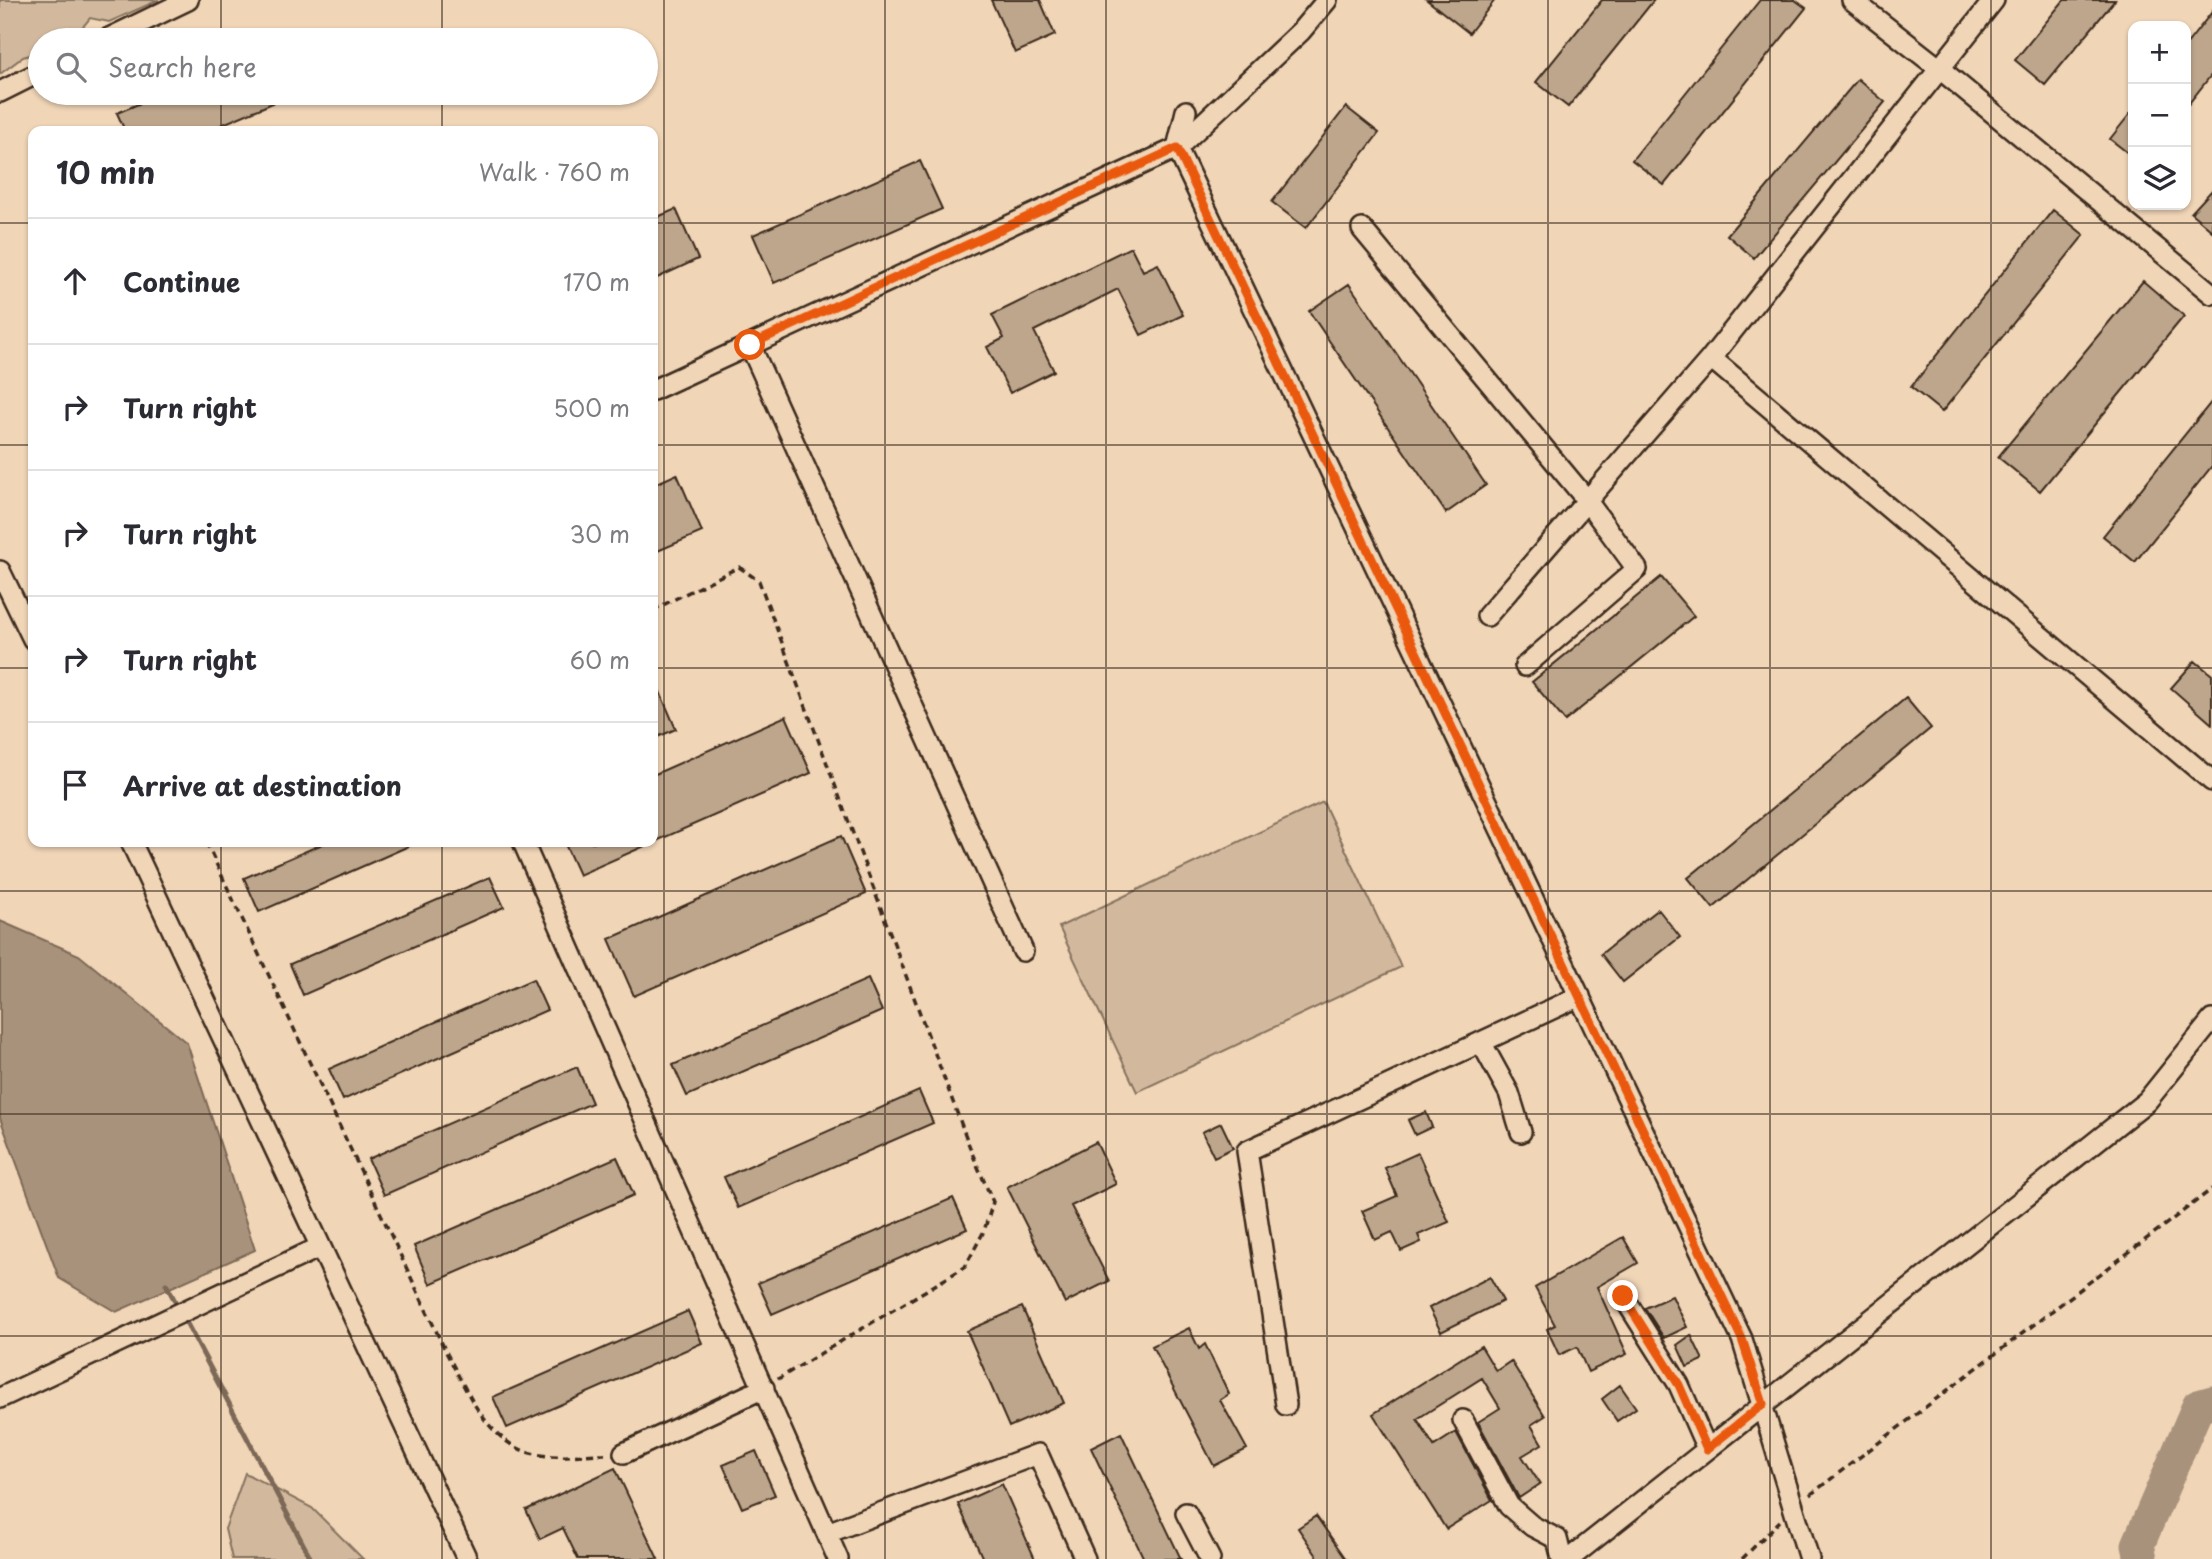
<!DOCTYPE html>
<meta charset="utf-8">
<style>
:root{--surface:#fff;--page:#f7f7f7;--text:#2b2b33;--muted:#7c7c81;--line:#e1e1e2}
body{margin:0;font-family:"Playpen Sans",sans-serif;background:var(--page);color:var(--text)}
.controls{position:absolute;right:21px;top:21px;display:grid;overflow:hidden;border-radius:14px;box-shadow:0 2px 5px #0004}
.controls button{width:63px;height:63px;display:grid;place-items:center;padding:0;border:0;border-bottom:2px solid var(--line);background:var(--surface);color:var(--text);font:35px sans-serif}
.stop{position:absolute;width:21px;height:21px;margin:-16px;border:5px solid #ea580c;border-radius:50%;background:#fff}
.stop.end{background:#ea580c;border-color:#fff;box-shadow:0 2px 7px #0008}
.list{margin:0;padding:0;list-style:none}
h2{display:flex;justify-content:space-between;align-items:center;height:91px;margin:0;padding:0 28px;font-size:30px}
h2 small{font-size:23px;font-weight:400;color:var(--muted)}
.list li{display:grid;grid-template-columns:46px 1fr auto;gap:21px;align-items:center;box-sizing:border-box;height:126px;padding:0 28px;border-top:2px solid var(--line)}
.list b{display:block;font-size:26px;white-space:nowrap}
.list em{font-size:23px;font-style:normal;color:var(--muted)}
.icon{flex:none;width:38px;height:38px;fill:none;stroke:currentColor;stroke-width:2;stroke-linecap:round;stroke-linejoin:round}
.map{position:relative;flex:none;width:2212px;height:1559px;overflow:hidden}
.search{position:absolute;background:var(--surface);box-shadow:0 2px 5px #0004;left:28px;top:28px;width:630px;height:77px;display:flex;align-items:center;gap:18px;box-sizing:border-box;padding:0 24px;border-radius:38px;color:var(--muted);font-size:26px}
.panel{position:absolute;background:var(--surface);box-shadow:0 2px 5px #0004;left:28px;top:126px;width:630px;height:721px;border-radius:14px}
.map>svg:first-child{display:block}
.green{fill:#d2b99e;stroke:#86725e;stroke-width:2}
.water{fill:#a8927b;stroke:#7c6856;stroke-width:2}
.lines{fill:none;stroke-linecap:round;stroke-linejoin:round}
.stream{stroke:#7c6856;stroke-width:5}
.river{stroke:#a8927b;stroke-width:33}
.building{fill:#bea68c;stroke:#3b2a1e;stroke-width:2}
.minor-casing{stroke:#3b2a1e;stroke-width:24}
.path{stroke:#3b2a1e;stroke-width:3.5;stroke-dasharray:7 5;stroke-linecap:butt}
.minor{stroke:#f0d5b7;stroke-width:19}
.route{stroke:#ea580c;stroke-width:9}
.grid{fill:none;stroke:#3b2a1e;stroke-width:2;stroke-opacity:0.55}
</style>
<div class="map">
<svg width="2212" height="1559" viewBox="0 0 2212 1559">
<rect width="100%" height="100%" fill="#f0d5b7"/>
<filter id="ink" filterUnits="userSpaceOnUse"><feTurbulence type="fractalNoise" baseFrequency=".0143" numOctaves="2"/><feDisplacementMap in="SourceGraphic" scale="14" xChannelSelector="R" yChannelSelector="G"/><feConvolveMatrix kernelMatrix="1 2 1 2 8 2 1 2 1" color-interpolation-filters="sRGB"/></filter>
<g filter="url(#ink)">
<path class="green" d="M0,0H159L109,22L90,18L72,40H40V52L23,57L0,74Z
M1323,802L1401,967L1137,1092L1059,927Z
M245,1473L312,1508L363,1559H232L225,1529Z"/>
<path class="water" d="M0,921L79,955L187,1043L255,1250L116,1312L59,1278L0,1118Z"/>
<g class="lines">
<path class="stream" d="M166,1284L311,1559"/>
<path class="river" d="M2141,1559L2138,1545L2198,1406L2212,1402"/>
</g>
<path class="building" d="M991,0H1040L1055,35L1015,53Z
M1427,0H1495L1469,33Z
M1602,0H1654L1568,107L1536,82Z
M1760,0H1795L1806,8L1664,185L1632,160Z
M2064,0H2115L2045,85L2015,60Z
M2212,12V74L2186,107V45Z
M1858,79L1885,102L1754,258L1727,235Z
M164,93H296L207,131H125L117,113Z
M1346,107L1379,133L1306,228L1272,202Z
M2133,110V157L2110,139Z
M920,161L942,209L774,283L753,235Z
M2212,190V231L2191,213Z
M676,209L698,259L653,280V219Z
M2053,210L2084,235L1942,412L1911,387Z
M1131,247L1143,271L1158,264L1183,315L1141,335L1118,289L1034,331L1054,371L1010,393L987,347L1004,338L992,315Z
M2143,281L2184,316L2040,491L1998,457Z
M1349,284L1486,485L1446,513L1309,311Z
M2212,401V466L2135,562L2103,536Z
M677,474L702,532L653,553V485Z
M1661,577L1694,616L1565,721L1532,682Z
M2195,661L2212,675V724L2171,688Z
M653,676L676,729L653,739Z
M1906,698L1931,728L1713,908L1688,878Z
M786,716L811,773L579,875L564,842H653V775Z
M841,836L866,894L634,996L609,939Z
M327,842H418L259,912L244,878Z
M490,877L504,907L303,995L290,964Z
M1658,909L1680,937L1623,982L1601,954Z
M533,979L547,1010L343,1100L329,1069Z
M868,979L882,1011L687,1096L673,1065Z
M577,1067L592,1103L384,1195L368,1159Z
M919,1091L933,1123L738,1208L724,1177Z
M1426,1112L1432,1127L1415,1135L1408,1120Z
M1221,1123L1233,1148L1214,1157L1202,1132Z
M1096,1142L1116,1184L1071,1206L1109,1281L1065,1303L1007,1187Z
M1418,1153L1449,1222L1418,1235L1421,1242L1401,1251L1392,1232L1375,1240L1362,1211L1397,1196L1385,1168Z
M617,1157L634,1195L430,1284L414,1246Z
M953,1198L967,1229L772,1314L758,1283Z
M1623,1237L1638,1263L1597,1287L1627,1354L1588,1372L1577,1347L1559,1355L1547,1329L1555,1325L1535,1288Z
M1490,1277L1503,1301L1441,1332L1429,1308Z
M1672,1296L1687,1327L1664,1338L1645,1308Z
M1022,1307L1064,1403L1009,1427L967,1331Z
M688,1311L702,1343L507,1428L493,1397Z
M1189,1328L1199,1349L1205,1344L1229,1394L1220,1400L1247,1449L1214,1466L1152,1346Z
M1691,1335L1703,1360L1687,1367L1677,1345Z
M1481,1346L1496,1371L1511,1361L1545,1416L1531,1425L1542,1444L1522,1456L1540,1484L1519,1498L1478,1422L1500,1408L1482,1378L1417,1419L1434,1446L1456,1432L1492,1500L1446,1529L1373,1414Z
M1620,1385L1636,1408L1617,1421L1602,1399Z
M1121,1433L1181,1559H1144L1091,1448Z
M756,1451L775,1495L742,1508L723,1465Z
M615,1468L658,1559H578L563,1528L540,1539L526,1510Z
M1002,1484L1035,1559H983L958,1504Z
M1316,1516L1346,1559H1319L1298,1528Z"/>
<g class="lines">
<defs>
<path id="minor" d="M1852,0L1940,69L2212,294
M105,40L188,0
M0,92L40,72
M1186,111L1177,148L1742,1339L1809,1559
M1362,229L1581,493L1637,569L1525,666
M750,345L1023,951
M1711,358L1994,0
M653,390L1177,148L1301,31L1327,0
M0,571L33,639
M1487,616L1711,358L2212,781
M131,842L467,1559
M523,842L838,1559
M1481,1042L1509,1093L1521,1132
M1623,1296L1679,1385L1707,1449
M0,1398L320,1247
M1286,1405L1247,1151L1580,996
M1463,1420L1509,1506L1532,1526L1557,1539L1562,1559
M624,1453L764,1388
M1186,1513L1210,1559
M827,1533L1038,1454L1085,1559
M1569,1559L2147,1101L2212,1020"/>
</defs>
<use href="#minor" class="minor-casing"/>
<path class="path" d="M653,610L739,567L759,581L972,1153L993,1202L984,1231L965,1267L778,1379
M206,842L446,1352C467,1390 487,1444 535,1454C556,1459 584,1454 605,1454
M1810,1495L2212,1189
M1742,1559L1780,1521"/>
<use href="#minor" class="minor"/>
</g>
</g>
<g class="lines" filter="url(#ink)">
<path class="route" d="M750,345L1177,148L1742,1339L1763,1404L1707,1449L1679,1385L1623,1296"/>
</g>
<path class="grid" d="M221,0V40M442,0V40M664,0V1559M885,0V1559M1106,0V1559M1327,0V1559M1548,0V1559M1770,0V1559M1991,0V1559M221,93V131M442,93V131M0,223H33M653,223H2212M0,445H33M653,445H2212M0,668H33M653,668H2212M221,842V1559M442,842V1559M0,891H2212M0,1114H2212M0,1336H2212"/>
</svg>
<div class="controls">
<button>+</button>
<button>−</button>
<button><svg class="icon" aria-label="layers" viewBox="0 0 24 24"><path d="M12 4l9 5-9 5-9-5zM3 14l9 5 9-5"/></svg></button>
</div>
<div class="stop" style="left:750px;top:345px"></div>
<div class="stop end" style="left:1623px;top:1296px"></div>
<div class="search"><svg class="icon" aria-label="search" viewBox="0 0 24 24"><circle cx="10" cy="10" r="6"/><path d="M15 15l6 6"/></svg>Search here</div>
<section class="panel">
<h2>10 min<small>Walk · 760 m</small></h2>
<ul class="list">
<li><svg class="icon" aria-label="ahead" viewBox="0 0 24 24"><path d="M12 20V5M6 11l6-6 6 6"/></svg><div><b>Continue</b></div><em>170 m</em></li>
<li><svg class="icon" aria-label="right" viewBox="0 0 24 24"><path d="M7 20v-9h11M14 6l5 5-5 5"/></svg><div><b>Turn right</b></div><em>500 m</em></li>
<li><svg class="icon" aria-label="right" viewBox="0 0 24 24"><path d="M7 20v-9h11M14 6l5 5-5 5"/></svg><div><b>Turn right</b></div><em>30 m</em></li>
<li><svg class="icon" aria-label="right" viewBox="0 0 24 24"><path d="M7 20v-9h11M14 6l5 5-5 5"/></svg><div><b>Turn right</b></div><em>60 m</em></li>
<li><svg class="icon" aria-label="arrive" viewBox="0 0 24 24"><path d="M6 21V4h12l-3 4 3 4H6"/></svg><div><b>Arrive at destination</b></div></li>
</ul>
</section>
</div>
